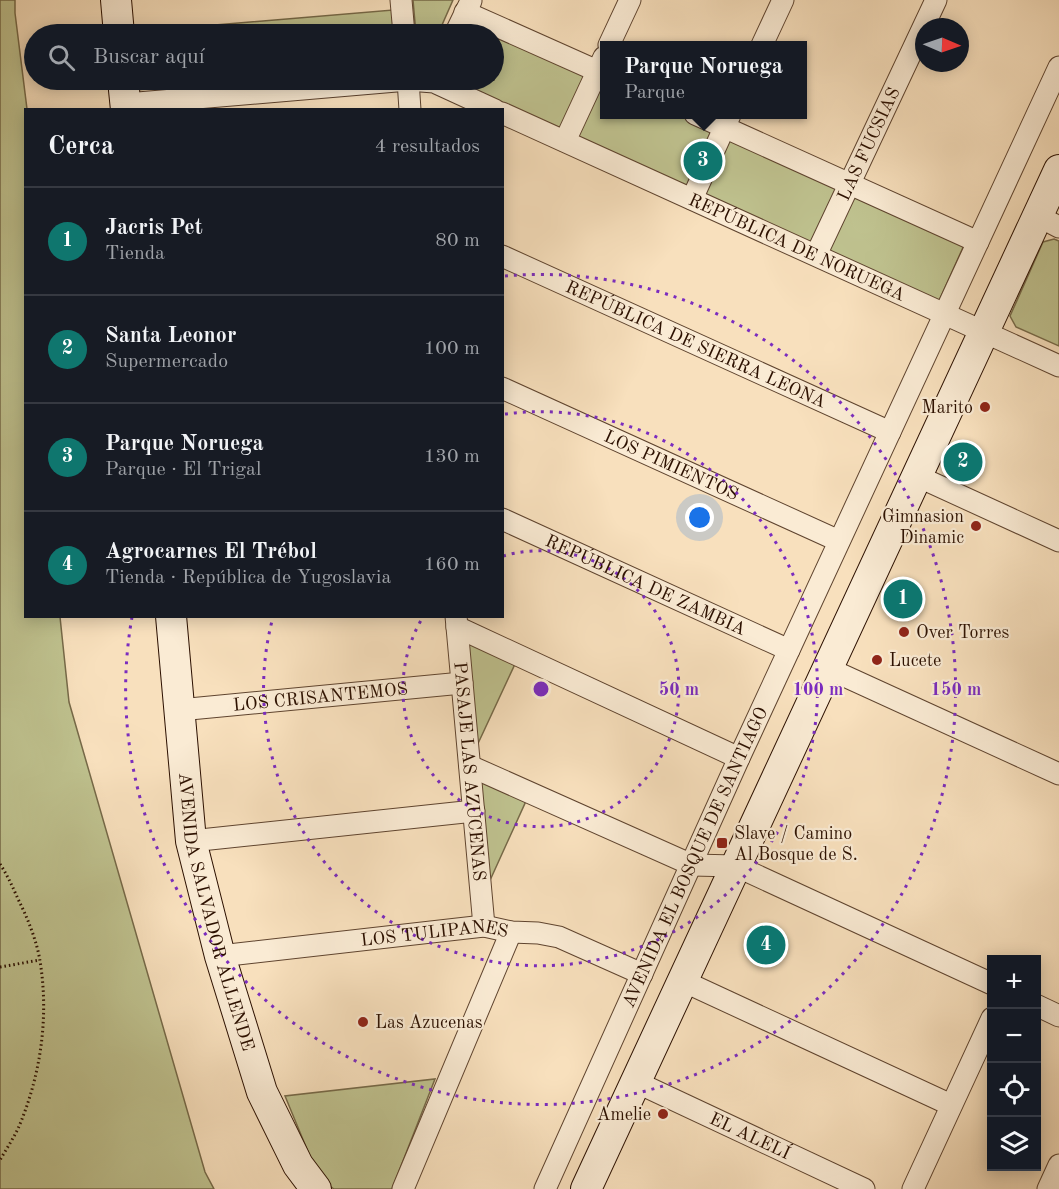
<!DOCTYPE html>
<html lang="es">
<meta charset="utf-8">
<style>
:root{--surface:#171b24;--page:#242831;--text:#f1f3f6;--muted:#9ea1a6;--line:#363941;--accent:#0f766e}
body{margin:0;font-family:"Old Standard TT",serif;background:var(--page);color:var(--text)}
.controls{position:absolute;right:18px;bottom:18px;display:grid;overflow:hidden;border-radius:0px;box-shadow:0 3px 15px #0003}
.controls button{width:54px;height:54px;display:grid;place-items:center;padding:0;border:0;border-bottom:2px solid var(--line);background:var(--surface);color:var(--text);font:30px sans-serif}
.compass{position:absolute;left:915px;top:18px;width:54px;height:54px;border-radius:50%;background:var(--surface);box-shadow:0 3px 15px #0003;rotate:92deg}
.you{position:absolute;left:700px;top:518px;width:21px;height:21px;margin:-15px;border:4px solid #fff;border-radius:50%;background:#1a73e8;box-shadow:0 0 0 9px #1a73e833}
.badge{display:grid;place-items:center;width:39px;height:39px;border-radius:50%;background:var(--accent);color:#fff;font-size:20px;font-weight:700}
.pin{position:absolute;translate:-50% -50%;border:3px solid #fff;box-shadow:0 2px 6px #0006}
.popup{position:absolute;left:600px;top:41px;width:207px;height:78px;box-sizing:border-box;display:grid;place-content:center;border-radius:0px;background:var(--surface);filter:drop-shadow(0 2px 4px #0005);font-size:20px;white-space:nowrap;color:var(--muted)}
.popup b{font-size:22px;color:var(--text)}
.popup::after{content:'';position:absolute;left:50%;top:100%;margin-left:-12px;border:12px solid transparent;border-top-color:var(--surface)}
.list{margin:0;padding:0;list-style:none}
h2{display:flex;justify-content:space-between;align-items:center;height:78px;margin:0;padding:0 24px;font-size:26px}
h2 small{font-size:20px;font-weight:400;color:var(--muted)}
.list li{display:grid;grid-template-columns:39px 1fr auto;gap:18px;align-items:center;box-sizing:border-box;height:108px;padding:0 24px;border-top:2px solid var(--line)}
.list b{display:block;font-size:22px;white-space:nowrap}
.list p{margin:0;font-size:20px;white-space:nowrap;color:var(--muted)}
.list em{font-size:20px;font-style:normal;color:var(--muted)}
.icon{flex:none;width:33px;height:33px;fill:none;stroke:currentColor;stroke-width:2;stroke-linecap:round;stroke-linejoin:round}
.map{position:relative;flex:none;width:1059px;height:1189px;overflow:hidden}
.search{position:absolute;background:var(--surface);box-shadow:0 3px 15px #0003;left:24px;top:24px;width:480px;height:66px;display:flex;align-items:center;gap:15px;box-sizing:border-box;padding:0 21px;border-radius:33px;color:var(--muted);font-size:22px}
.panel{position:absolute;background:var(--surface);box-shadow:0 3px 15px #0003;left:24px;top:108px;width:480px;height:510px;border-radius:0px}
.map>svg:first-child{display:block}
.green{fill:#bfc28f;stroke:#766948;stroke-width:1.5}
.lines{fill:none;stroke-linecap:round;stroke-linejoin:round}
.street-casing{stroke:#5f442f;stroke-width:23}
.secondary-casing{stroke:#2c1000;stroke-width:32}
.path{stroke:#2c1000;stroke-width:3;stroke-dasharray:1.5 3;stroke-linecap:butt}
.street{stroke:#faebd4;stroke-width:21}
.secondary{stroke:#faebd4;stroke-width:30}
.ring{fill:none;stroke:#7b2cbf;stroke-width:3;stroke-dasharray:3 6}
.poi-dot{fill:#8f2418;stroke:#faebd4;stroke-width:2}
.labels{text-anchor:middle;stroke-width:4.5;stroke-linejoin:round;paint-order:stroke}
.street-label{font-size:18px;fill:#2c1000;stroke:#faebd4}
.poi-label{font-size:18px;fill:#2c1000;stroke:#faebd4;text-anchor:start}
.centre{fill:#7b2cbf;stroke:#faebd4;stroke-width:3}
.ring-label{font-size:18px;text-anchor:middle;font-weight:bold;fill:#7b2cbf;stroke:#faebd4;stroke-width:4.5;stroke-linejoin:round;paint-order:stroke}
</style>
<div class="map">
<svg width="1059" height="1189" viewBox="0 0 1059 1189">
<rect width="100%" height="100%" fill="#f8e0bd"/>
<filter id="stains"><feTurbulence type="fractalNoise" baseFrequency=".00333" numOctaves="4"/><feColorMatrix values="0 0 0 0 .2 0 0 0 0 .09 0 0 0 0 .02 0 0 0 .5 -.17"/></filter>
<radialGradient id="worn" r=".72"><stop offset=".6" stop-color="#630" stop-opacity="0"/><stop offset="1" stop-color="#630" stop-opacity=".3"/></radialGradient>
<path class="green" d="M0,0H15V13L27,109L26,110V616L60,617L69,702L205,1172L214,1189H0Z
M413,0H453L438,34H416Z
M393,10L395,34H133V32Z
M470,20L604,80V114L680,115L965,243L938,303L441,80H494V34H463Z
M137,80H257L137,90Z
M1054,239L1059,241V346L1016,327L1010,316L1043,242Z
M465,641L515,664L475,750Z
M476,778L526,801L487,887Z
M435,1079L392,1189H334L324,1182L311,1159L285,1096Z"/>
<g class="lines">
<defs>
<g id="street">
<path d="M401,0L404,34"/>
<path d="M465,12L604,74"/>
<path d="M455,34L471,1"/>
<path d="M609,45L630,0"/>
<path d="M762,45L783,0"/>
<path d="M408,80L410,110"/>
<path d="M126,104L408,80L434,82L495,110"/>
<path id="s1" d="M502,113L1059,366"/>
<path d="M695,114L978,242"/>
<path d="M565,141L604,57"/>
<path d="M692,199L730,115"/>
<path d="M1038,216L1059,227"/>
<path id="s2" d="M816,255L936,0"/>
<path id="s3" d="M502,256L890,432"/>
<path id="s4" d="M502,388L839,541"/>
<path d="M917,476L1059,541"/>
<path id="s5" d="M502,519L789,650"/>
<path id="s6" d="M456,616L484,926"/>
<path d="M457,627L739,758"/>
<path d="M827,668L1059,774"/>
<path id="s7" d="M179,710L462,683"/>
<path d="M470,766L692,865L736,866L992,984"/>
<path d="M191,841L474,811"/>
<path id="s8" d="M220,956L484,926L511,932L538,933L559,937L642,974"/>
<path d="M683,981L951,1105"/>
<path d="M1036,1005L1059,1016"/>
<path id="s9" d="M636,1082L864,1189"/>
<path d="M403,1189L511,932"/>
<path id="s10" d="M545,1189L739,758L1059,67"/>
<path d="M913,1189L992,1018"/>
<path d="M1048,1189L1059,1165"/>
</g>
<g id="secondary">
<path d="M116,0L119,34"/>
<path d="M123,80L126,110"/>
<path id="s11" d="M171,616L191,841L220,956L262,1092L298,1165L316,1189"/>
<path d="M586,1189L1059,170"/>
</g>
</defs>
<use href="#street" class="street-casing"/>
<use href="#secondary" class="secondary-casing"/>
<path class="path" d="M0,864C8,876 13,888 19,901C28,919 37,942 40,961C49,1016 41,1073 20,1124C15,1136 7,1148 0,1160
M0,967L40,960"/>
<use href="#street" class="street"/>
<use href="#secondary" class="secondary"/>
</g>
<g class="ring">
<path d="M503 556A138 138 0 1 1 423 617"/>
<path d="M505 414A277 277 0 1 1 273 617"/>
<path d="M505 276A415 415 0 1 1 132 617"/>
</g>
<g class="poi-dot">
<circle cx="985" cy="407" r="6"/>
<circle cx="976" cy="526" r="6"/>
<circle cx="904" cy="632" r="6"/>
<circle cx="877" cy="660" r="6"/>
<rect x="716" y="837" width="12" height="12" rx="3"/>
<circle cx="363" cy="1022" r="6"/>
<circle cx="663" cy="1114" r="6"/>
</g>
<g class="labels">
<g class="street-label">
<text dy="6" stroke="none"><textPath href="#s2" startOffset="123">LAS FUCSIAS</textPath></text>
<text dy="6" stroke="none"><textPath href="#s1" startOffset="324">REPÚBLICA DE NORUEGA</textPath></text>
<text dy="6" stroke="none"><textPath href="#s3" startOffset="213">REPÚBLICA DE SIERRA LEONA</textPath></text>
<text dy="6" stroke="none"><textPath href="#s4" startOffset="186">LOS PIMIENTOS</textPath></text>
<text dy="6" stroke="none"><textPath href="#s5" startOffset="158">REPÚBLICA DE ZAMBIA</textPath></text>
<text dy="6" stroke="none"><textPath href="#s7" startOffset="142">LOS CRISANTEMOS</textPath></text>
<text dy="6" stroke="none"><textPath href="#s6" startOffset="156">PASAJE LAS AZUCENAS</textPath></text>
<text dy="6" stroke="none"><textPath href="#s10" startOffset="364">AVENIDA EL BOSQUE DE SANTIAGO</textPath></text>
<text dy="6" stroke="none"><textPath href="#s11" startOffset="300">AVENIDA SALVADOR ALLENDE</textPath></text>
<text dy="6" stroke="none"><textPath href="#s8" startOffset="216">LOS TULIPANES</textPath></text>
<text dy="6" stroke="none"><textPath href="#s9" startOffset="126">EL ALELÍ</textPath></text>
</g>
<g class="poi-label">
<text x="973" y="413" text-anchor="end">Marito</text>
<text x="964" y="522" text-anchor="end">Gimnasion<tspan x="964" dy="21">Dinamic</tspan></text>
<text x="916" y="638">Over Torres</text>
<text x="889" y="666">Lucete</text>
<text x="734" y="839">Slave / Camino<tspan x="734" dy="21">Al Bosque de S.</tspan></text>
<text x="375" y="1028">Las Azucenas</text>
<text x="651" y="1120" text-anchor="end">Amelie</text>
</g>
</g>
<circle cx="541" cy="689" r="9" class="centre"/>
<g class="ring-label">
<text x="679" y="695">50 m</text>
<text x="818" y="695">100 m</text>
<text x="956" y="695">150 m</text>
</g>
<rect width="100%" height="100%" filter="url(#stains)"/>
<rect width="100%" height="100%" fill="url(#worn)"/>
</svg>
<div class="controls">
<button>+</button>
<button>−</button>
<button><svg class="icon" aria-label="locate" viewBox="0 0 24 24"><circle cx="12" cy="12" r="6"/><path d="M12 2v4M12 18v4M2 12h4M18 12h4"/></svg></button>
<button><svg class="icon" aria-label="layers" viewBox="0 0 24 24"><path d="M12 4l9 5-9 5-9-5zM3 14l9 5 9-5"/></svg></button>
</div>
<svg class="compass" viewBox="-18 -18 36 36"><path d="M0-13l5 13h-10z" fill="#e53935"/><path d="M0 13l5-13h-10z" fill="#9ea1a6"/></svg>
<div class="you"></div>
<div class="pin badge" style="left:903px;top:599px">1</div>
<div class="pin badge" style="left:963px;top:462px">2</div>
<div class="pin badge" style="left:703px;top:161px">3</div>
<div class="popup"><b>Parque Noruega</b>Parque</div>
<div class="pin badge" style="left:766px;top:945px">4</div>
<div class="search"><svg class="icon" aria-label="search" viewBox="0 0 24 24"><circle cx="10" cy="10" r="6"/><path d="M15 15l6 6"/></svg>Buscar aquí</div>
<section class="panel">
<h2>Cerca<small>4 resultados</small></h2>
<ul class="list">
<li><span class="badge">1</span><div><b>Jacris Pet</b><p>Tienda</p></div><em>80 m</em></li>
<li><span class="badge">2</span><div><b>Santa Leonor</b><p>Supermercado</p></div><em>100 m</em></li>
<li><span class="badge">3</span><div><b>Parque Noruega</b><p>Parque · El Trigal</p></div><em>130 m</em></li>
<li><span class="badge">4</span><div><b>Agrocarnes El Trébol</b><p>Tienda · República de Yugoslavia</p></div><em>160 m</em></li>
</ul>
</section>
</div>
